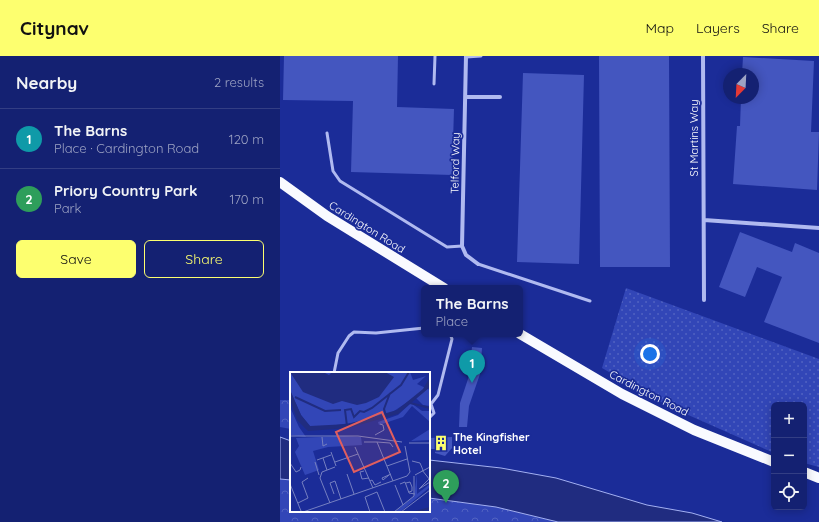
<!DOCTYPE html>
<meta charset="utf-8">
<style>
:root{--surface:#142172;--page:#212e7a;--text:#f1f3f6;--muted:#9da3c4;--line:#333e84;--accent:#fdff6f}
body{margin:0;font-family:Quicksand,sans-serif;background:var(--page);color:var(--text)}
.controls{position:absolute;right:12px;bottom:12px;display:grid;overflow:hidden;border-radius:6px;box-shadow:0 2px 10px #0003}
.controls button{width:36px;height:36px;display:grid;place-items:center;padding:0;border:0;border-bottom:1px solid var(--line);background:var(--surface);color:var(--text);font:20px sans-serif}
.compass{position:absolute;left:443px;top:12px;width:36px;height:36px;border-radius:50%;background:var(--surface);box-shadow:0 2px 10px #0003;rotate:204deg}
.you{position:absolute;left:370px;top:298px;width:14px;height:14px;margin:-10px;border:3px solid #fff;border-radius:50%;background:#1a73e8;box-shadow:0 0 0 6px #1a73e833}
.badge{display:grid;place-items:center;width:26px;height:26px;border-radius:50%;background:var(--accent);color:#fff;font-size:13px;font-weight:700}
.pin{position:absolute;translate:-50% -33px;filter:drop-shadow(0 1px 2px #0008)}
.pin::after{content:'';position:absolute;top:21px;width:14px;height:12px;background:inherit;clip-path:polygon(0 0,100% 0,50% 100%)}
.popup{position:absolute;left:141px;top:229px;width:102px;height:52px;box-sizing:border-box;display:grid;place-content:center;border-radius:6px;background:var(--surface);filter:drop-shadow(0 1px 3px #0005);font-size:13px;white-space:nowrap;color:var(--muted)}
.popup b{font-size:15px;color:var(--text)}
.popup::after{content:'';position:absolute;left:50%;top:100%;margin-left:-8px;border:8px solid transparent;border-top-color:var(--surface)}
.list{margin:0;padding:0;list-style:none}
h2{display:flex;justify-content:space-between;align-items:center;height:52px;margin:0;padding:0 16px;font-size:17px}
h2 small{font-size:13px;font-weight:400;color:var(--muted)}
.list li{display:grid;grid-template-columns:26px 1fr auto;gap:12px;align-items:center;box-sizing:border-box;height:60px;padding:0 16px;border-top:1px solid var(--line)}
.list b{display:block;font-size:15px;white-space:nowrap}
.list p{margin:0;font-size:13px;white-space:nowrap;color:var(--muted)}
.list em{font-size:13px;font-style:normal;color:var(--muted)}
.actions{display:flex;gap:8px;padding:12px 16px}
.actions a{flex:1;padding:9px 0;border:1px solid var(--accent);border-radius:6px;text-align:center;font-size:14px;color:var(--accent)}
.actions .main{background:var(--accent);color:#111}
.icon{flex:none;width:22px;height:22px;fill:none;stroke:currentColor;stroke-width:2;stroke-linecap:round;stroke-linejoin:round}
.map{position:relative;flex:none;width:539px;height:466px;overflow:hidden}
header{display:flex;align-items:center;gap:24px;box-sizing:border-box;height:56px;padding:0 20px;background:var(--accent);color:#111}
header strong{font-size:19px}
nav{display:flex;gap:22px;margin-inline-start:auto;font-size:14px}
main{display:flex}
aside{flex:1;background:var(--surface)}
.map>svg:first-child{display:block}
.grass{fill:url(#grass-dots)}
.forest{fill:url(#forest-crowns)}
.water{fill:#202c80;stroke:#a3b0f2}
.building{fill:#4456bf}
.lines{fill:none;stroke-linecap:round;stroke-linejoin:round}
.lane{stroke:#b0baf0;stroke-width:3}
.street{stroke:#b0baf0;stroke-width:4}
.primary{stroke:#f9faff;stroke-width:10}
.labels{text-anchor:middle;stroke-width:3.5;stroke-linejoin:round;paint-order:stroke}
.street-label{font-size:11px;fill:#fff;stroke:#1b2c98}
.poi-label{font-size:11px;font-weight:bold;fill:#fff;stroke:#1b2c98;text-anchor:start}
.inset-river{fill:none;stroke:#202c80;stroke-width:2}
.inset-road{fill:none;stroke:#7680c1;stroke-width:1}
.view{fill:#e05e5e;fill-opacity:0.15;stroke:#e05e5e;stroke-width:2}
.inset-edge{fill:none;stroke:#fff;stroke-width:2}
</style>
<header>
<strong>Citynav</strong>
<nav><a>Map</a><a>Layers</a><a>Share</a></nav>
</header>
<main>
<aside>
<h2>Nearby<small>2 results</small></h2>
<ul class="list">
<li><span class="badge" style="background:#0f9aa8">1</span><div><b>The Barns</b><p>Place · Cardington Road</p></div><em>120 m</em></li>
<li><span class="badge" style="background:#2e9e5b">2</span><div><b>Priory Country Park</b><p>Park</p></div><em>170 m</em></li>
</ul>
<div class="actions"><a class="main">Save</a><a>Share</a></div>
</aside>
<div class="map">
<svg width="539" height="466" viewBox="0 0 539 466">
<defs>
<pattern id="grass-dots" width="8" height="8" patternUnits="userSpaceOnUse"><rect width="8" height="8" fill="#3246b7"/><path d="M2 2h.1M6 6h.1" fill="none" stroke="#5162c2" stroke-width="1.8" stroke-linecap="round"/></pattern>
<pattern id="forest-crowns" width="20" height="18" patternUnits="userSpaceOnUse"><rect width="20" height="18" fill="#3246b7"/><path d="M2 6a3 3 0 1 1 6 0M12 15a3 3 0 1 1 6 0" fill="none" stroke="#5162c2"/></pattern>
</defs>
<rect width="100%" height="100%" fill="#1b2c98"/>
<path class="grass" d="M346,232L539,303V411L524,407V349H494V397L388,350L322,312Z"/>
<path class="forest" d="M0,344H11V373L0,371Z
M0,423L11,424V455H149V442L216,451L278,466H0Z"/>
<path class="water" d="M0,381L11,385V424L0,423Z
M149,404L221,412L276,422L367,449L412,457L442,466H278L216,451L149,442Z"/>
<path class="building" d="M4,0H118L117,51L174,53L172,119L71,116L73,45L3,44Z
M319,0H389L390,211H320Z
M463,1L534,5L531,76H539L537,134L453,128L457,70H460L461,42H473V18H462Z
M243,17L304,19L299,208L237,206Z
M460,176L512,196L515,187L539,197V287L484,266L502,221L477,211L465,241L439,231Z
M192,291L202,292L200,318L189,350L187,371H179L180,347L189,320Z
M172,381V392L165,400L155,397V393H149V382Z"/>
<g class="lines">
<path class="lane" d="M186,1L201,0
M154,28L155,0
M47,77L53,115L60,125L167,191L182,190
M198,208L310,245
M54,317L58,297L69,280L74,276L96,277L144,272
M151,348L158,339L172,283L170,278
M149,362L154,357L151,348"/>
<path class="street" d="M186,0L182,190L186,199L198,208
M423,0L424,244
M186,41H220
M424,164L539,172"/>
<path class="primary" d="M0,126L47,160L164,232
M240,278L342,338L414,374L494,406
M524,416L539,422"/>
</g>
<defs>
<symbol id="building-bare" viewBox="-9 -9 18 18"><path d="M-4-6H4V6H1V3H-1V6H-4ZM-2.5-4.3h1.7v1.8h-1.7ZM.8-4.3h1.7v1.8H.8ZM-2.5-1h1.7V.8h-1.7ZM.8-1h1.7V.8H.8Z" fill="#fdff6f" stroke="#1b2c98" stroke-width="2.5" paint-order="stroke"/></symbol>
</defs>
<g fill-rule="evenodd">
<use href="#building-bare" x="150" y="376" width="22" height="22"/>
</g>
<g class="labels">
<g class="street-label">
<text transform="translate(414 82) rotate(-90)" y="4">St Martins Way</text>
<text transform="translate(175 107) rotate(-89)" y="4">Telford Way</text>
<text transform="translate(87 171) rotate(32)" y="4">Cardington Road</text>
<text transform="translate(369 337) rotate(27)" y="4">Cardington Road</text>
</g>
<g class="poi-label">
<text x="173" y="385">The Kingfisher<tspan x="173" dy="13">Hotel</tspan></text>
</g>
</g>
<g transform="translate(10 316)">
<rect width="140" height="140" fill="#1b2c98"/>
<path d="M54,64L71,65L72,73L38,75L23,79L29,98L15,103L5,80L9,74L6,66ZM127,102V122L140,112V115L110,140H105L124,124Z" fill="#3246b7"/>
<path d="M0,0H120L123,8L136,4L127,12L140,18V34L133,33L125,25L101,41L75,49L39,54H20L11,43L0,18ZM121,31L132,39H140V50L122,34L113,45L89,53L88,50L108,43ZM0,35L9,55L16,65L0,63ZM140,57V68L121,69Z" fill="#3246b7"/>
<path d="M0,0H33L39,3L42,0H95L104,5L89,25L76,31L67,33L52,29L43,32L13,20ZM140,5L139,16L108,42L58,56L18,59L7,48L0,27V18L11,43L20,54L58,52L107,38L133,17Z" fill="#202c80"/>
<path class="inset-river" d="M5,25L35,39L51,38M120,31L140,36M96,44L94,37L100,21M57,54L55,38L61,37L64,45L70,39L74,40L82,36L111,13L119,0M125,140L140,136"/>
<path class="inset-road" d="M85,63L94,58L93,53L90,52M0,64H68L112,70M32,65L33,74L37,72M74,70H87L103,109M87,70L100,71L103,75M119,71H140M65,75L83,116M41,80L46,94M33,86L37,98M27,88L41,83M122,89L130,91L133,98M25,90L29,103M45,90L68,82M0,91L6,100L10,98L11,95M97,94L117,87M132,98L140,108M74,99L70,100L72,107L79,106M57,102L64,122M99,103L93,108L92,106L101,102M125,103L140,95M139,107L129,117L140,110M80,109L82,108L85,113L91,110M116,111L120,110L122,115V119L119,120M0,112L11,139M110,112L115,110L119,121L125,122M105,113L113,133M44,122L40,111L45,109L51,127M8,131L18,126L12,110L18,106M40,131L30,106L32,100L45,95M13,140L117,104L120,100L115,74M80,140L75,125L87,120L95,140M104,140L124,124V104M111,140L140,118"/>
<path class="view" d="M92,40L110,80L64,100L46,60Z"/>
<rect width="140" height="140" class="inset-edge"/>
</g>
</svg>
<div class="controls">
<button>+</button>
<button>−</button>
<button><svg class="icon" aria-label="locate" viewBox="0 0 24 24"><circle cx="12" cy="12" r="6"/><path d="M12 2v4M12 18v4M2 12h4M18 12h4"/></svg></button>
</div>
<svg class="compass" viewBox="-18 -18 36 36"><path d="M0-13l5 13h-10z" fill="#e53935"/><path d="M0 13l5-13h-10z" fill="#9da3c4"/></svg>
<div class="you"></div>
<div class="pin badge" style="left:192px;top:327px;background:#0f9aa8">1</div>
<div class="popup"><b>The Barns</b>Place</div>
<div class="pin badge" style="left:166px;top:447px;background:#2e9e5b">2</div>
</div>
</main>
